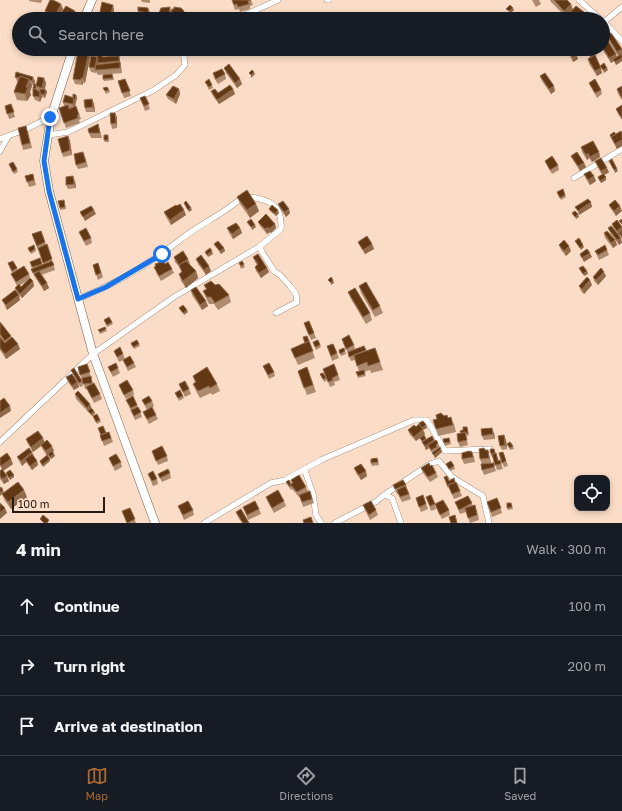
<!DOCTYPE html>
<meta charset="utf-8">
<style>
:root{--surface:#171b24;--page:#242831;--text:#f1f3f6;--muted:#9ea1a6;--line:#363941;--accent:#aa6934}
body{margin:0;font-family:"Golos Text",sans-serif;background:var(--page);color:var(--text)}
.controls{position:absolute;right:12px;bottom:12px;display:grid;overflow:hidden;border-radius:8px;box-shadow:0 2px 6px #0003}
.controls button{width:36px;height:36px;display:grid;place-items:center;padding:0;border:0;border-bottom:1px solid var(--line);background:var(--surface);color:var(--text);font:20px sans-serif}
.scale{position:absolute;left:12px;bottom:10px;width:93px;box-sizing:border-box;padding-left:4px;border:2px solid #271c14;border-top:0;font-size:11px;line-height:14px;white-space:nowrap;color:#271c14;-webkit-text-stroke:3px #fadcc7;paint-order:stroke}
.stop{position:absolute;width:12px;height:12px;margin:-9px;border:3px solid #1a73e8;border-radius:50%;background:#fff}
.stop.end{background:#1a73e8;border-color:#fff;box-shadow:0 1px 4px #0008}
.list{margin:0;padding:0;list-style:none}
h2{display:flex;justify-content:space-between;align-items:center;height:52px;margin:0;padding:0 16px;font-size:17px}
h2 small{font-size:13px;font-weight:400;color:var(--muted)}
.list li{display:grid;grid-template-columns:26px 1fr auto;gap:12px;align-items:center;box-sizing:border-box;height:60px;padding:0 16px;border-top:1px solid var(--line)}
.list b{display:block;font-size:15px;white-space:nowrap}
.list em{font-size:13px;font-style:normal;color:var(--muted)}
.icon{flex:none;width:22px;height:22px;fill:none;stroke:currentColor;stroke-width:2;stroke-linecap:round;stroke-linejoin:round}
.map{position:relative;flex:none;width:622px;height:523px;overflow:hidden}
.search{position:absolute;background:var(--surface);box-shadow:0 2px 6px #0003;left:12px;right:12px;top:12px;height:44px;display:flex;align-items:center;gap:10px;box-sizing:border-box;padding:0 14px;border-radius:22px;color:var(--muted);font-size:15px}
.sheet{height:232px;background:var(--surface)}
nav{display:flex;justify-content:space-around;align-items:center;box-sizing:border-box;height:56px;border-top:1px solid var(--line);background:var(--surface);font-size:11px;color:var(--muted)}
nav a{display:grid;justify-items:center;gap:2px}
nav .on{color:var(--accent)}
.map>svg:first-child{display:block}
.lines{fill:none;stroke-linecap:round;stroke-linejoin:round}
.street-casing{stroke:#765d4a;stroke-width:6}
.secondary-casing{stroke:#765d4a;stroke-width:9}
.street{stroke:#fff;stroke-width:5.5}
.secondary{stroke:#fff;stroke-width:8}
.wall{fill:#ae8a6e;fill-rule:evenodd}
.shaded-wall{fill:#90694a}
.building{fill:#623815;stroke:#90694a}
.route{stroke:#1a73e8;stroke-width:5}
</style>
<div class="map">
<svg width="622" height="523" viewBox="0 0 622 523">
<rect width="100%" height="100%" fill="#fadcc7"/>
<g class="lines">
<defs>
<path id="street" d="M327,0H329
M579,0L600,19
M236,19L278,0
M603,21L622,41
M604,22L622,7
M48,135L68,132L154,90L176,75L185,65L183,49
M0,139L24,130L51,117
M0,151L8,137
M574,178L622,149
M78,299C113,285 146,266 176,243C197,225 223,215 244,196C267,199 283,203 281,229L259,247
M93,354L174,297L259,247L274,271L280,275L290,286L296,294L297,302L276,313
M0,442L93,354
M305,471L313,494L316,515L321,523
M384,495L430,464L439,461L452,477L483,496L489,523
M204,523L271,483L285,480L321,460L414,420H427L445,451L490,449
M335,523L377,501L384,495L392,498L401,523"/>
<path id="secondary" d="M84,19L92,0
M73,49L51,117L44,161L49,191L93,354L155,523"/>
</defs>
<use href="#street" class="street-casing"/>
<use href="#secondary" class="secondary-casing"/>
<use href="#street" class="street"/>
<use href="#secondary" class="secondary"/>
</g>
<path class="wall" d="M29,0H42L41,3L29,1Z
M141,0H150V3L142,2Z
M232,0H251L253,5L250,6V9L240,12L239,9L235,10Z
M532,0H539L541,4L536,7Z
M550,0H567L571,4L573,10L585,17L584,19H568V17L567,18L551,2Z
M148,8L150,13V17L139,16L138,11Z
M63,9L59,17L75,11L77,16L75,19H57L58,18H56L55,19H54L50,17L49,19H44L43,18L46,14L45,11Z
M114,9L112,19L107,18L108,19H96L100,14V12Z
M607,35L622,49V61L616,65L614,61L611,63L602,49H603V38L604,40L616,54L617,57L618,56L608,40Z
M86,49H94V51Z
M126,49L124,55L120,54L119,52Z
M567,50L578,59L573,62Z
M102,53L103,57L120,61L122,73L98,75L96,72V73L91,72L89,67L97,57Z
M588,53L595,54L596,56H595L602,73L597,76L589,64L588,59L590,57Z
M90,57L85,83H83V85L75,84L73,79Z
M224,68L242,84L237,88L226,73Z
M213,73L225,74L226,79L218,84L214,78Z
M540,76L555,91L551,94L542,81Z
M15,77L35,81L34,84H36L44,78L46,83L45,89L47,92L45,98L42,97L40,102L35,100L33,96V88L34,85H31L32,86L30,92L31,95L27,101L17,100L14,92L18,82L17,81Z
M113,77L114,80L104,81L103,79Z
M125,79L131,96L124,98L118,81Z
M205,82L212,85L213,88L209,90Z
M589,83L601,90L602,94L597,98L591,87Z
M622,86V100L618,94L617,89Z
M103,88L109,90L110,92L106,94Z
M179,89L180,94L176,104L168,99L166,95Z
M233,89L235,94L219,104L213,96L211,91L218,93Z
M76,95L77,98L76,102H75V107L76,106L81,119L79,120L80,123L66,128L59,108L64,106L63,102L73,98Z
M145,96L150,109L145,111L140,98Z
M92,99L94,104L95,112H86L85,108Z
M11,104L15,117L9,119L5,106Z
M622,105V120L618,114L616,109Z
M117,117V128L112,129L111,124Z
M98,124L102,138H91L89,133Z
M28,131L32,148L23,150L22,145Z
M622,133V146L617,149L613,142L610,135Z
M108,135L109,142H105L104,140Z
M68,136L70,141L72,155L63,157L62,153Z
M581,147L599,152L600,157L592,162L589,158L587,160L582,152Z
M571,156L584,163L586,167L580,171L573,160Z
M85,157L88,167L78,169L76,165Z
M545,161L558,165L559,170L552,174L547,165Z
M595,161L609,172L604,175L606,180L601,183L598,177L602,175L597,166Z
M9,164L17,169L18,172L14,174Z
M33,174L36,185L29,187L25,176Z
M584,174L596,181L590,185L586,179Z
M75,181L76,188L68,189L66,185Z
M563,189L566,197L561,200L557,192Z
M237,197L259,211L250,218L240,204Z
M64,200L66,209L60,210V208Z
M615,200L616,216L611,209L609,205Z
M278,204L290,213L286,217L280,209Z
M269,209L279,213L276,216L270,211Z
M164,212L186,215L171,225L166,217Z
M258,222L275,224L276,228L271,233L270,232L267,234L260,226Z
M612,224L622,228V239L620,235H619V245L610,233L608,228H613Z
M227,228H240L242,233L233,239L229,233Z
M41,231L46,245L47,244L55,270L41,275L49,288L44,291L35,277L31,269L33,268L30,262L40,258L42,265L44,264L39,250H38L32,234Z
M79,232L91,238L92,243L86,246Z
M604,233L615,240L617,245L613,248L605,238Z
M358,242L372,244L374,249L365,254L360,246Z
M214,244L224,248L225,251L221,254L215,246Z
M34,245L36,251L31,254L28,248Z
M559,245L571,251L566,256L561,250Z
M607,250L609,255L599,260L595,251Z
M174,257L190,264H189L196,271L198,278L186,288L181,281L179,274L182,272L181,269L175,262Z
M253,257L267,268L269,272L261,278L256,271L255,267L257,265L255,262Z
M196,259L211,271L206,275L198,264Z
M8,263L17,268L18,270L29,274L30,278L34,286L22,298L19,295L20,300L7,310L2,300L16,291L15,288L17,286L11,274L12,273ZM26,282L21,287L20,285Z
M98,263L103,277L98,280L93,265Z
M239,263L244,264L245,267L241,269Z
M155,264H165L172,269L174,273L161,281L156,272L154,267L156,266Z
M606,276L598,285L594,281L593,277Z
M204,285H215L229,295L231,302L218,310L214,304H209L206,298L203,291L206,290Z
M592,285L584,294L581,291L579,286Z
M359,286L380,306L383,313L375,317L361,293Z
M191,290L208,306L202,310L192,295Z
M348,292L370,313L372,320L366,324L351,299Z
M104,320L112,322L113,324L107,327Z
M309,321L316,338L311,340L304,323Z
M0,322L11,336L20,349L6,359L0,350V337L5,343L0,336Z
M105,327L107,331L100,334L98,330Z
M307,336L315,358L298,365L291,349L305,343Z
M342,339L354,345L355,349L364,346L366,351L375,348L383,370L371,373L370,370L364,372L366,376L358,378L356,372L359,371L355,360L351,361Z
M318,340L321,347L316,350L313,342Z
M131,343L139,344L140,346L134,349Z
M333,344L339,358L332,361L327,346Z
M344,348L346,354L341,356L339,350Z
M114,351L123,354L125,359L119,362Z
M123,360L134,363L136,367L128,371Z
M87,364L93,384L100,394L102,399L94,403L87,389H85L83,380H82L78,367Z
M334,364L340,380L334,382L335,385L330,387L323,369Z
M263,366L274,372L275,376L269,379Z
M108,367L118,368L120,373L113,377Z
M307,367L316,392L307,395L298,371Z
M71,370L82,381L83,386L80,387L78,383L79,387L74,390L68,382L66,377L76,380Z
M323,373L327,380L324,382L320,374Z
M193,376L217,384L220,391L212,395L211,393L200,398L196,391L193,384L195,383Z
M179,384L189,389L191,394L185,397Z
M119,385L133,390L134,395L126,399Z
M175,393L183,396L184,398L179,401Z
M75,394L92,409L95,413L92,416L76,399Z
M126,400L137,405L142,417L135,420Z
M142,400L152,401L154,406L147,410Z
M143,412L156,415L158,419L149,424Z
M93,416L100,420L101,422L97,424Z
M444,416L448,418L454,424L456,432L438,436L436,429Z
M426,425L427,428L423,430L425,434L420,438L424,435L426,440L435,441L438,443L442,452L435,458L429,448L426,450L420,438L416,441L410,435L408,430L416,427Z
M467,427L469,435L466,436L468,445L460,447L458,442L461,433Z
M109,432L113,442L104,446L100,435Z
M494,433L495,439L484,440L482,436Z
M504,435L506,440L507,449L502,450L500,446Z
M449,438L451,444L445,446L444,443Z
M26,439L45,442L54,451L52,452L55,456L51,459L48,455L47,456L43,450L41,446L33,452L28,444Z
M507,444L513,446L514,449L510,450Z
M484,448L485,450H488L489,455L491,463L482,464L480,459Z
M152,451L167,456L168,461L158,465Z
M495,451V453H496L499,461L500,460L503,469L497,470L493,457H492L491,454Z
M32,452L34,457L37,461L38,465L32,470L26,462L22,466L19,461L17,457Z
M472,452L474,457L475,462L464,464L462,459Z
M503,452L508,466L504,467L499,453Z
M0,458L13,464L3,471L9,481L4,484L0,479V471L2,469L0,466Z
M109,458L121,462L122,467L115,471Z
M378,461L379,465L372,466L371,463Z
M494,463L495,468L496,471L484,475L482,470Z
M446,464L454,466L455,469L450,471Z
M430,466L436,473L438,477L430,482L423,473L421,468Z
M354,468L367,476L361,480L356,473Z
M170,473L171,478L162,482L158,474Z
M148,474L157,479L158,484L153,486Z
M444,477L449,481L456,482L462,496L454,499Z
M291,480L306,487L308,492L310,491L314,503L303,507L300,497H299L292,489L291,490L287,484L286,482L291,484L292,483Z
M393,485H406L411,499L402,502L398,494H397Z
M2,494L27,497L11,509L5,501Z
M423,495L428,509L421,512L416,498Z
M431,495L436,509L431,511L426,497Z
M468,496L473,506L477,510L479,520L470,523L466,512L460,514L455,502Z
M266,497L284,501L286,506L274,513L268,502Z
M497,498L502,513L492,517L487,502Z
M511,503L513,509L508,510L507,508Z
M435,504L449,510L450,515L442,519Z
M363,505L376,510L378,515L370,520L365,510Z
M178,506L193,510L194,515L184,520Z
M243,507L259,509L261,514L248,520Z
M130,508L136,523H127Z
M236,512L249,523H242L238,517Z"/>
<path class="shaded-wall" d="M61,4L63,9L58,18L56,14Z
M571,4L573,11L567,16L568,17L567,18L564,11Z
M113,5L114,9L112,19L111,14Z
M170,7L171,12V19H169Z
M148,8L150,13V17L148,13Z
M513,8L514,10L510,14L509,11Z
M75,11L77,16L75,19H71Z
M184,11L185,16V19H182Z
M584,12L585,17L584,19H578Z
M54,13L56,18L55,19L53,15Z
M124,49H126L124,55L123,53Z
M622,49V55L619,57L617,52Z
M89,52L90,57L85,83L83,78Z
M576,54L578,59L573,62L572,57Z
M616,54L617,58L613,59L614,61L611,63L609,58Z
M119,56L120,61L122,73L119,61Z
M97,57L98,64L96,70V73L95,68Z
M622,58V61L616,65L615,62Z
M601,68L602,73L597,76L595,71Z
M607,68L608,70L604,73L603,70Z
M254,72L255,74L251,78V75Z
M33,77L35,81L34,86L32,81Z
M44,78L46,83L44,92L42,88Z
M81,78L83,83V85L81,80Z
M29,79L32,86L30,92L31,95L27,101L25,94Z
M240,79L242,84L237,88L235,83Z
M554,86L555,91L551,94L549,89Z
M179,89L180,94L176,104L174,99Z
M233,89L235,94L219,104L217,100Z
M46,90L47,92L45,98L44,95Z
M40,92L42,97L40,102L39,97Z
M76,95L77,98L76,102L75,100Z
M74,98L76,103L74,109L73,104Z
M92,99L94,104L95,112L93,107Z
M115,113L117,117V128L116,123Z
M68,136L70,141L72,155L70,150Z
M622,140V146L617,149L615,144Z
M599,152L600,157L592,162L590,157Z
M588,153L589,158L587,160L586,155Z
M584,163L586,167L580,171L578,166Z
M607,168L609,172L603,176L601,171Z
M617,169L618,171L615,173L614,170Z
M73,176L75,181L76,188L74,184Z
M594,176L596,181L590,185L588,180Z
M606,177V180L601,183L600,181Z
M591,202L592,207L579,215L578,211Z
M256,204L259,211L250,218L247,210Z
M620,206L622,211L616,216L614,211Z
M191,208L192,210L189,212L188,210Z
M289,209L290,213L286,217L284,212Z
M94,210L96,214L85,221L83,217Z
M184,210L186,215L171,225L170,220Z
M278,210L279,213L276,216L275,214Z
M578,214L579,217L576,219L575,217Z
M275,224L276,228L271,233L269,229Z
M255,225L256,227L252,230L251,227Z
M268,227L270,232L267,234L265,229Z
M622,227V233L619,236L617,231Z
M240,228L242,233L233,239L232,234Z
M621,238L622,243L619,245L617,240Z
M615,240L617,245L613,248L611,243Z
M372,244L374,249L365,254L363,250Z
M583,245L584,247L581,250L580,248Z
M569,246L571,251L566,256L564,251Z
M224,248L225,251L221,254L220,251Z
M212,251L213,254L208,257L207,255Z
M590,253L592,257L584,262L582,258Z
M188,259L190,264L180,269L179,265Z
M209,266L211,271L206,275L204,270Z
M267,268L269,272L261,278L259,273Z
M196,271L198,278L186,288L183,281Z
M587,271L588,274L584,276L583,274Z
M604,272L606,276L598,285L596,280Z
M333,280L334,283L331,285V283Z
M590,280L592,285L584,294L582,289Z
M33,281L34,286L22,298L20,294Z
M47,283L49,288L44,291L42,286Z
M19,295L20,300L7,310L6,305Z
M206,301L208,306L202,310L200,305Z
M187,310L188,312L184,315L183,313Z
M18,344L20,349L6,359L5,354Z
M77,382L79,387L74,390L72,386Z
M90,404L92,409L88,412L87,408Z
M10,406L11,411L0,418V413Z
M94,411L95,413L92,416L91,414Z
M426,425L427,428L423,430L425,434L416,441L414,437L422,428Z
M492,428L494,433L495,439L493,434Z
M504,435L506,440L507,449L505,445Z
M43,438L45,443L33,452L31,447Z
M434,440L436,445H428L429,448L426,450L425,446Z
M52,446L54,451L47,456L46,451Z
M441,449L442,452L435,458L434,455Z
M488,450L489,455L491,463L489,458Z
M32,452L34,457L25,459L26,462L22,466L21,461Z
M54,454L55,456L51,459L50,457Z
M11,459L13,464L3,471L1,466Z
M50,459V461L43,467L42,465Z
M37,461L38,465L32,470L30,466Z
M366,471L367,476L361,480L359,475Z
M14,475V477L10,480L9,478Z
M7,476L9,481L4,484L2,479Z
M3,490L4,492L0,496V493Z
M24,490L27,497L11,509L8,502Z
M5,508L7,513L0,519V513Z"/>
<path class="building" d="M50,0H53L61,4L56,14L54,13L53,15L45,11Z
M232,0H251L248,1L249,4L238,7L237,4L234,5Z
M554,0H567L571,4L564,11Z
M102,2L113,5L111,14L100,12Z
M510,5L513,8L509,11L506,9Z
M66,6L75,11L71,19H57Z
M576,6L584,12L578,19H570L567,16Z
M138,7L148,8V13L138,11Z
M170,7L169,19H158V16L161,8Z
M174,7L181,8L184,11L182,19H170L172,9H174Z
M45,13L49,15L47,19L43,18Z
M98,13L107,17L106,19H96Z
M611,33L622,49L617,52L607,35Z
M606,38L616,54L609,58L603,48V40Z
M120,49H124L123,53L119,52Z
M568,49H573L576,54L572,57L567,50Z
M593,50L595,54L591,57L588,53Z
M78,51L89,52L83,78H81V80L73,79Z
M97,53H102V57L119,56V61L98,63Z
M622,54V58L615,62L613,59Z
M595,55L601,68L595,71L588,59Z
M91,56L97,57L95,68L89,67Z
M120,62V68L96,70L95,65Z
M604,63L607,68L603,70L600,66Z
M229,64L240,79L235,83L224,68Z
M222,69L225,74L216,79L213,73Z
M252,70L254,72L251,75L249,73Z
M16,72L33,77L32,81L30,80L29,79L20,76L19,78L15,77Z
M545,73L554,86L549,89L540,76Z
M112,74L113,78L103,79V75Z
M20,76L29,79L26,87L28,88L25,94L14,92Z
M38,77L44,78L42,88L36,86Z
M125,79L130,91L122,93L118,81Z
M209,79L212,85L209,87L205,82Z
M595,79L601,90L595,93L589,83Z
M34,84H36V89L33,88Z
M230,85L233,89L217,100L211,91L215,89L218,93Z
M173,86L179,89L174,99L166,95Z
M622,86V98L617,89Z
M107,87L109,90L105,91L103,88Z
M33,88L40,92L39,97L33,96Z
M39,89L46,90L44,95L41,94Z
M73,94L76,95L75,100L73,98Z
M65,95L74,98L73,104L63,102Z
M145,96L149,104L144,106L140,98Z
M92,99L93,107L85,108L84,100Z
M11,104L14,112L7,114L5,106Z
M68,105L69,109L76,106L79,115H77L78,118L64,123L59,108Z
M622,105V117H621L616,109Z
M110,113H115L116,123L111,124Z
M98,124L100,133H89L88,129Z
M26,126L30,143L22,145L18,128Z
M621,131L622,133V140L615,144L611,137Z
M614,132L616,134L611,137L610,135Z
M104,135H108V140H104Z
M68,136L70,150L62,153L58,139Z
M593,141L599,152L590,157L588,153L586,155L581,147Z
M83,152L86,162L76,165L74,154Z
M577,152L584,163L578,166L571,156Z
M552,156L558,165L550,170L545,161Z
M601,158L607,168L601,171L595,161Z
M612,159L617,169L614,170L609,161Z
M13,162L17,169L13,172L9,164Z
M590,171L594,176L588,180L584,174Z
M33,174L34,180L27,182L25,176Z
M603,174L606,177L600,181L598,177Z
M73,176L74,184L66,185V177Z
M563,189L565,195L560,198L557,192Z
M247,190L256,204L247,210L237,197Z
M588,199L591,202L578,211L575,207Z
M64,200L65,207L60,208L58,201Z
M615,200L620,206L614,211L609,205Z
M186,201L191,208L188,210L184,203Z
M283,201L289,209L284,212L278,204Z
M180,204L184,210L170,220L164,212L176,205L177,206Z
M272,205L278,210L275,214L269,209Z
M91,206L94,210L83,217L80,212Z
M575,211L578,214L575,217L572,213Z
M266,214L275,224L269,229L268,227L265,229L258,222Z
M251,219L255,225L251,227L247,222Z
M622,219V224L619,221Z
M617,220L622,227L617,231L612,224Z
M236,223L240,228L232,234L227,228Z
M611,226L621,238L617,240L608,228Z
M86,228L91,238L84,241L79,232Z
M41,231L45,242L37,246L32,234Z
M607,231L615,240L611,243L604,233Z
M622,231V237L619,233Z
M367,236L372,244L363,250L358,242Z
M579,238L583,245L580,248L575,241Z
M564,240L569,246L564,251L559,245Z
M218,241L224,248L220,251L214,244Z
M47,244L52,259L43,263L38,248Z
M34,245L35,249L30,252L28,248Z
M605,245L607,250L598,255L595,251Z
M210,248L212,251L207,255L205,252Z
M587,249L590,253L582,258L580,254Z
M183,251L188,259L179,265L174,257Z
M258,254L267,268L259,273L255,267L258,264L253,257Z
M201,255L209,266L204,270L196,259Z
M40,258L42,264L32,267L30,262Z
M13,261L17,268L12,271L8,263Z
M52,261L54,265L33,273L31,269Z
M164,261L165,264L168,262L172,269L159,276L154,267L156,266L155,264Z
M186,261L196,271L183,281L179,274L182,272L179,265Z
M242,261L244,264L241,266L239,263Z
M98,263L101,273L96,275L93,265Z
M24,266L29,274L16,282L11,274Z
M583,266L587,271L583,274L579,268Z
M601,268L604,272L596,280L593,277Z
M39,271L47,283L42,286L34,274Z
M331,277L333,280L331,283L328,280Z
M587,277L590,280L582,289L579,286Z
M30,278L33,281L20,294L15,288L19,284L21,287Z
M211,281L215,285L219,284L229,295L215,303L211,297H207L203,291L207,289L204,285Z
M366,282L380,306L373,310L359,286Z
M196,287L206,301L200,305L191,290Z
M355,288L370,313L363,317L348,292Z
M15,290L19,295L6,305L2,300Z
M183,305L187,310L183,313L179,308Z
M109,317L112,322L107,325L104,320Z
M309,321L314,333L309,335L304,323Z
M0,322L11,336L5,341L0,334Z
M105,327L106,329L100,332L98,330Z
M349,335L354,345L346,349L342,339Z
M307,336L309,341L305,343L303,337Z
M0,337L5,343L12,337L18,344L5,354L0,348Z
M137,340L139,344L133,347L131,343Z
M318,340L320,345L315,347L313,342Z
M309,341L313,351L295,358L291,349Z
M333,344L337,353L331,356L327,346Z
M364,346L366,350L349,357L348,352Z
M120,347L123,354L117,357L114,351Z
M344,348L345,351L340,354L339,350Z
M375,348L380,362L368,366L367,362L357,366L354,355Z
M130,356L134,363L127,367L123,360Z
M116,363L118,368L111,372L108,367Z
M269,363L274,372L268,375L263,366Z
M87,364L90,372L80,375L78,367Z
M334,364L338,375L332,378L333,380L328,382L323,369Z
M207,367L217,384L210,388L209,386L198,391L193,384L196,382L193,376Z
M307,367L313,385L304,388L298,371Z
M74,368L82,381L79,383L71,370Z
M364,370L365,374L358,376L356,372Z
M323,373L326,378L323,379L320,374Z
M72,374L77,382L72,386L66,377Z
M91,376L92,383L83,384L82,378Z
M127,380L133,390L124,395L119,385Z
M185,381L189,389L183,392L179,384Z
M94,383L100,394L92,398L86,387Z
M180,390L183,396L178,398L175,393Z
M78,391L90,404L87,408L75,394Z
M133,396L137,405L131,408L126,400Z
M149,396L152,401L145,405L142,400Z
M4,398L10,406L0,413V401Z
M138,407L141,412L134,416L131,410Z
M152,407L156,415L147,419L143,412Z
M91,408L94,411L91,414L88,411Z
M441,413L444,416L447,415L448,418L451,417L453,425L436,429L433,420L437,419L436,415Z
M97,414L100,420L96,422L93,416Z
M423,421L426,425L422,428L419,423Z
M419,424L423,429L414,437L408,430L414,425L416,427Z
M103,426L106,433L101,435L98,428Z
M463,427H467L468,433H465V432L461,433L460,431L463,430Z
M492,428L493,434L482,436L481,429Z
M38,431L43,438L31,447L26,439Z
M109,432L111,438L102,441L100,435Z
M465,432L467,440L458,442L457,434Z
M424,435L426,439L422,441L420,438Z
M504,435L505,445L500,446L498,436Z
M432,436L434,440L425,446L422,442Z
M449,438L450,442L444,443L443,439Z
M47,440L52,446L46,451L41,445Z
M436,440L438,443L436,445L437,447L431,450L428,445Z
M510,442L513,446L510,448L507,444Z
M162,446L167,456L156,461L152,451Z
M440,447L441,449L434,455L432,453Z
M29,448L32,452L21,461L17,457Z
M484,448L485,450H488L489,458L480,459L479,449Z
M490,449H494L495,453L491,454Z
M52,451L54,454L50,457L48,454Z
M469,451L472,452L473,457L462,459V453Z
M503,452L506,461L502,463L499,453Z
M7,453L11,459L1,466L0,464V458Z
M496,453L498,461L500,460L501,464L495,465L492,454Z
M32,454L37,461L30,466L25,459Z
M116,454L121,462L113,466L109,458Z
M47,455L50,459L42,465L40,461Z
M377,458L378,462L371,463V459Z
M451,461L454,466L449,469L446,464Z
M429,463L430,466L432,465L436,473L428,477L421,468Z
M494,463V467L482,470L481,464Z
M361,464L366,471L359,475L354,468Z
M2,469L7,476L2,479L0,476V471Z
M168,469L170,473L160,478L158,474Z
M10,470L14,475L9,478L6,473Z
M153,471L157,479L152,481L148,474Z
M299,475L306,487L297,492L290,484L293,483L291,480Z
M447,476L449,481L454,478L455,482L448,485V487L444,477Z
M289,480L291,484H290L291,486L290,487L286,482Z
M403,480L406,485L395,489L393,485Z
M18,482L24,490L8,502L2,494Z
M456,482L460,491L452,494L448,485Z
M405,486L409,494L400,497L397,490Z
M1,487L3,490L0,493V488Z
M278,490L284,501L272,508L266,497Z
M310,491L312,499L302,502L299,495Z
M423,495L426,504L419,507L416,498Z
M431,495L435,504L430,506L426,497Z
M468,496L472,503L459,510L455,502Z
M497,498L501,508L491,512L487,502Z
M443,500L449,510L440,515L435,504Z
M188,501L193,510L183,515L178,506Z
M255,501L259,509L247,515L243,507Z
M371,501L376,510L369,515L363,505Z
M0,503L5,508L0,513Z
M507,503H511L512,507L507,508Z
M475,505L477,515L468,518L465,508Z
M130,508L135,519L127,523L122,511Z
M241,509L249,523H243L236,512Z
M43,515L49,520L47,523H44L40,519Z
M455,515L457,523H451L449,517Z
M311,517L313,523H304L303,520Z"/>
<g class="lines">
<path class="route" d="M50,117L44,161L49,191L78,299L106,287L162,254"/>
</g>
</svg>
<div class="controls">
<button><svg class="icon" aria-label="locate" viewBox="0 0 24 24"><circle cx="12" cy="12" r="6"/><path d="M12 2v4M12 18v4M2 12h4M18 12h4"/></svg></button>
</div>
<div class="scale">100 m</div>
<div class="stop" style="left:162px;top:254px"></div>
<div class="stop end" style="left:50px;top:117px"></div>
<div class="search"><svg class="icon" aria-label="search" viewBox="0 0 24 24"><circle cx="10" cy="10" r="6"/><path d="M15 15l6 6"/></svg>Search here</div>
</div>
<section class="sheet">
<h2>4 min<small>Walk · 300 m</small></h2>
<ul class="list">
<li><svg class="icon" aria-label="ahead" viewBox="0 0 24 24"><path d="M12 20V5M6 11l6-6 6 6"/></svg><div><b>Continue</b></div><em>100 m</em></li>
<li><svg class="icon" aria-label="right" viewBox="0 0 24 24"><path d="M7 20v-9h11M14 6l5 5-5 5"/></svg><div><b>Turn right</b></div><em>200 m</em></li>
<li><svg class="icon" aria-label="arrive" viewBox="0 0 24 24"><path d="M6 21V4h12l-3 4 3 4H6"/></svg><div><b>Arrive at destination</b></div></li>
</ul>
</section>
<nav>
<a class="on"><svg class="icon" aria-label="map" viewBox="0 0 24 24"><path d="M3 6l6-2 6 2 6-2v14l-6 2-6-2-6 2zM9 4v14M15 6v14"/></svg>Map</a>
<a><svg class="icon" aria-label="directions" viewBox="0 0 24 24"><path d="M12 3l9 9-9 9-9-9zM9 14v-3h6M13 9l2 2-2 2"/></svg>Directions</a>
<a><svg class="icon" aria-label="saved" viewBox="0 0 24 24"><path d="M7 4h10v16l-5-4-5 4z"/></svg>Saved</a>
</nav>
